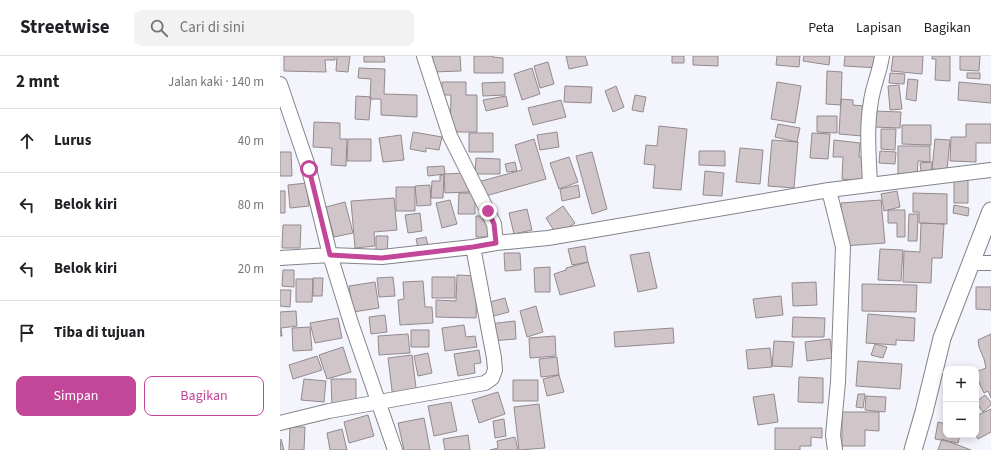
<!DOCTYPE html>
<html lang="id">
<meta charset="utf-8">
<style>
:root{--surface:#fff;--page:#f2f2f2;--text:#202124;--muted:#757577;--line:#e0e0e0;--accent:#c34798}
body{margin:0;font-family:"Source Sans 3",sans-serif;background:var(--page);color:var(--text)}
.controls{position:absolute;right:12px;bottom:12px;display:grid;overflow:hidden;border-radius:8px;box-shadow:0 2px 10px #0003}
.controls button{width:36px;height:36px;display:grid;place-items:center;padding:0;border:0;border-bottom:1px solid var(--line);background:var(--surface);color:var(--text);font:20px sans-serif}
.stop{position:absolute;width:12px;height:12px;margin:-9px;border:3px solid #c34798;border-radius:50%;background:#fff}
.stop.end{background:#c34798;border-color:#fff;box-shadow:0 1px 4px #0008}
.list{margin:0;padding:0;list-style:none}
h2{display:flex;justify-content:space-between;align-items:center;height:52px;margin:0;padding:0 16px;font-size:17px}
h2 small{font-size:13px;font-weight:400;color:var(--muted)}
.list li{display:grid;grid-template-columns:26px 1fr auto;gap:12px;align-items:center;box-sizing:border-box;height:64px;padding:0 16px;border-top:1px solid var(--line)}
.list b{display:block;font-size:15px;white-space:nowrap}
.list em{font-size:13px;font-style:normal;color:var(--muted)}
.actions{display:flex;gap:8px;padding:12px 16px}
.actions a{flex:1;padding:9px 0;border:1px solid var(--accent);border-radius:8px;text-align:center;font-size:14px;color:var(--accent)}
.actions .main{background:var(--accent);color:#fff}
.icon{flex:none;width:22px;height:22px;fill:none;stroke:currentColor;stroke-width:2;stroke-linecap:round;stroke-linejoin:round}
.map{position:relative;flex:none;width:711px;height:394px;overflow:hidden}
header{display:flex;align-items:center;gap:24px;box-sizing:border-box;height:56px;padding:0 20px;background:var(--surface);border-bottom:1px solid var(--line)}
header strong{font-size:19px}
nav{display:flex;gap:22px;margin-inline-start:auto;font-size:14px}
.search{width:280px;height:36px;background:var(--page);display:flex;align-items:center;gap:10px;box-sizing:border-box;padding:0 14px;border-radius:8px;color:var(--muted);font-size:15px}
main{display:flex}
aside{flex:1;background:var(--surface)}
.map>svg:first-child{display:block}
.building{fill:#d0c6ca;stroke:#948a8e}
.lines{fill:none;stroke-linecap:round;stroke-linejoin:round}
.minor-casing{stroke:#83838b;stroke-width:16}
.tertiary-casing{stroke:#83838b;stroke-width:19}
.minor{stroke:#fff;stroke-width:14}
.tertiary{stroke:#fff;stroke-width:17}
.route{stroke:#c34798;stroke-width:5}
</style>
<header>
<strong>Streetwise</strong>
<div class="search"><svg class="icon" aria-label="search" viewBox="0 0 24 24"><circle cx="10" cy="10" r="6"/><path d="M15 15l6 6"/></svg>Cari di sini</div>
<nav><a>Peta</a><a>Lapisan</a><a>Bagikan</a></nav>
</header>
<main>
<aside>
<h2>2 mnt<small>Jalan kaki · 140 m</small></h2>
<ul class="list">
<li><svg class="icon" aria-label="ahead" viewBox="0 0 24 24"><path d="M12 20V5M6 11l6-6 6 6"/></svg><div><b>Lurus</b></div><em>40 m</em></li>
<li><svg class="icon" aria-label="left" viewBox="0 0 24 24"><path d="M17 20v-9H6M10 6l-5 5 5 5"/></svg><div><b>Belok kiri</b></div><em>80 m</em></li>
<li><svg class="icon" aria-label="left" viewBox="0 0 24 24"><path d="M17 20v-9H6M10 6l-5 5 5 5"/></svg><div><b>Belok kiri</b></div><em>20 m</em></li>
<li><svg class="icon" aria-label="arrive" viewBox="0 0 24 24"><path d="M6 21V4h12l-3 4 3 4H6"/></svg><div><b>Tiba di tujuan</b></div></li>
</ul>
<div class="actions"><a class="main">Simpan</a><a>Bagikan</a></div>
</aside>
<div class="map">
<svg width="711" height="394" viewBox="0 0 711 394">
<rect width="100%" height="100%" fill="#f4f4fd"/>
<path class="building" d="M4,0H55V4H45L46,16L4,15Z
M57,0H70L68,16L56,15Z
M84,0H104L105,6H84Z
M152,0H180L181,15L153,16Z
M194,0H213V1L223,2V17H194Z
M286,0H305L308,9L289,13Z
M392,0H404V7H392Z
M413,0H438V10L413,9Z
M497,0H520L519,11L496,9Z
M524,0H550L549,9L523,5Z
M565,0H599L598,12L564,10Z
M613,0H643L642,18L611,15Z
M652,0H670V25L655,24L656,3H652Z
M680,0H700L699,15L680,14Z
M268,6L274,28L260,32L254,10Z
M79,12L105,13L104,38L137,39V61L101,59V43H90L91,23L78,22Z
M252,12L260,38L242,44L234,18Z
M547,15L562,16L561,49L546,48Z
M610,17L625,18L624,28L609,27Z
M687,17H700V23L687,22Z
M628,23L638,24L636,45L626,43Z
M162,26H186V39H197V76H170L171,39H162Z
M225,26V39L203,40L202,27Z
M497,26L521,30L515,67L491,63Z
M679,26L711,29V47L678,44Z
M619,29L622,53L610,54L608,30Z
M285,30L312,31L311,47L284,46Z
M336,30L344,51L333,56L325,35Z
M355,39L366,41L363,56L352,54Z
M76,40L91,41L89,64L75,63Z
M226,40L228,50L206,55L203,44Z
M561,43L573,44V49L584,50L582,80L559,78Z
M281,44L286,61L253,69L248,52Z
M593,55L621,56L620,72L593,71Z
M537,60H557V77L537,76Z
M34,66L60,67V83H67L66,110L51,109L52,92L33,91Z
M498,68L520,72L517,86L495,81Z
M686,68H711V87H696V106L670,105L671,81H686Z
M622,69H651V89L622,88Z
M379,70L407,73L401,134L373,132L375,109L364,108L366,89L377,90Z
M601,73H616L615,94L601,93Z
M133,76L162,81L159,94L146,92V96L130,93Z
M277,76L279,91L260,94L257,79Z
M189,77H213V96H189Z
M532,77L550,78L548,103L530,102Z
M121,79L124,104L103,106L99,82Z
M68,83H91V105H67Z
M254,83L266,123L202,141L198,126L242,114L235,89Z
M655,83L670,84L667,114L652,113Z
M492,84L518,86L514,132L488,130Z
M554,84L580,87L579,101H586L584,125L562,123L563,101H553Z
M618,90H650V106L638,105L637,119L618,118Z
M460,92L483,94L480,128L456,126Z
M419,95H445V110L419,109Z
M600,95L616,96L615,108L599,107Z
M0,96H11L12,120H0Z
M312,96L327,153L312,158L296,100Z
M289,101L298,126L279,133L270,107Z
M196,102L220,103V118H195Z
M235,106L237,115L227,116L225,108Z
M652,106V114L641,115L640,107Z
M164,110L165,118L148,120L147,111Z
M425,115L444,117L442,140L423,139Z
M187,117L189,136L165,137L164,118Z
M160,119H164L163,142H151L152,125H160Z
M674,124H688V147H674Z
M27,127L29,150L10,152L8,129Z
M150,129L151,149L137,150L135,130Z
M298,129L300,141L282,145L280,133Z
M116,131H135V155H116Z
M0,135H5V157H0Z
M617,135L620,151L604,155L601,138Z
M179,137H195V158H178Z
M633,137L667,138V168L639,167V156H633Z
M114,142L117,174L94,176L95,190L75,192L71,145Z
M170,144L177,168L162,172L156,147Z
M601,144L605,187L564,190L561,147Z
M65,146L73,177L54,181L46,151Z
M674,149L689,152L688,160L673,157Z
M283,150L295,167L277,179L266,162Z
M247,153L252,174L234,178L229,157Z
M608,154H625V181H617V167H608Z
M140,157L142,175L128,177L125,159Z
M629,158H638L637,185H628Z
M196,160H207L208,181H196Z
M641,167L664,168L662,202H652L651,227L623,226L624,195L640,196Z
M3,169H21L20,192H2Z
M96,180H108L107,198H96Z
M146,181L149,194L139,196L136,183Z
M305,190L308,206L292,209L288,193Z
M600,193L623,194L621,225L598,224Z
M369,196L377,232L358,236L350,199Z
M224,197H240L241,214L225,215Z
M308,206L315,230L280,239L274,218L286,214V212Z
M270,211V236H255L254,212Z
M3,214H14V231L2,230Z
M177,219L197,220L196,262L156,261V244L176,245Z
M113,221L115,240L99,241L97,222Z
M152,221H175V242H152Z
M33,222H43L42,240H33Z
M16,223H33L32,246H16Z
M143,225L145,251H152L153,267L120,269L118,244L124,243L123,226Z
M95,226L99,252L73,256L69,230Z
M536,226L537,249L513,250L512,227Z
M582,228L637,229L636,256L582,255Z
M696,231H711V254L696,253Z
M0,234H11L10,251L0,250Z
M501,240L503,259L476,262L473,243Z
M225,242L229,256L210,261L206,247Z
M256,250L263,276L247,281L240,255Z
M16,255L17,270L1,272L2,280H0V256Z
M588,258L635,262L634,285L616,284V289L586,287Z
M105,259L107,276L91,278L89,261Z
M513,261L545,262L544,281H512Z
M58,262L62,282L35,287L30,267Z
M235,265L236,283L211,285L209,268Z
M184,269L186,281L195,280L197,291L165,295L162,272Z
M30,271L32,294L13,295L12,272Z
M393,272L394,287L335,291L334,276Z
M131,274H149V291H131Z
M128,278L130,297L99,299L98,280Z
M711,278V342L708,335L704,337L696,320V316L706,312L704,303L699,291L698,284Z
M275,280L276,300L250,302L249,282Z
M550,283L552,302L527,305L525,286Z
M494,285L514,286L512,311L492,310Z
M595,288L607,291L603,302L591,299Z
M63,291L71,316L47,323L39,299Z
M490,292L492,311L468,313L466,294Z
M199,294L201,307L194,308L195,317L178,320L174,298Z
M148,297L152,317L138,320L134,300Z
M132,299L137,340L113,343L108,302Z
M37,300L42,314L13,323L9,309Z
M277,301L279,319L261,321L259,303Z
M578,305L622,308L620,333L576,330Z
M279,319L284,336L267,340L263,323Z
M519,321L543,322V347L518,346Z
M24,323L46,325L44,346L21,344Z
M51,323H76V349L52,350Z
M233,324H258V345H233Z
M218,336L225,358L199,367L192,344Z
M494,338L498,366L478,369L473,341Z
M578,338H585L583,352L576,351Z
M705,339L711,346V349L703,356L696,346Z
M586,340L606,341L605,356L585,354Z
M171,346L177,375L154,380L148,350Z
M259,348L265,392L239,394L234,351Z
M711,353V376L698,383L696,379V360Z
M562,356H599V375L585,374V390H562Z
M88,359L94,380L69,387L64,366Z
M144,362L150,394H124L118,367Z
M224,363L226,380L215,382L213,365Z
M658,366L666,368V379H680L678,387L655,383Z
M10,371H25L24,394H9Z
M495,372H542V382L531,381V390H520V394H495Z
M62,373L67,394H50L47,377Z
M188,379L190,394H165L163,383Z
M235,381L238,394H210L218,392L217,385Z
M1,383L4,394H0Z
M662,383L691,394H658Z"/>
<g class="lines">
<defs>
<path id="minor" d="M144,0L170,80L214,168L216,187
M0,28L29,113L50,199L71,267L115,394
M590,129C589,101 586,73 591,45C593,30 600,15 602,0
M549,134L563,191L558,326L553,379L555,394
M0,202L50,199L102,201L193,191L216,187L268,182L549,134L711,114
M691,207H711
M0,367L49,355L205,327L212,322L215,314L214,302L193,191"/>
<path id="tertiary" d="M633,394L644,356L662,282L711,155"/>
</defs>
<use href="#minor" class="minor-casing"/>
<use href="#tertiary" class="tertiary-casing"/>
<use href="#minor" class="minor"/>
<use href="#tertiary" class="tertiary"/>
</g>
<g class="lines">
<path class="route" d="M29,113L50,199L102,202L193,191L216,187L214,168L208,155"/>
</g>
</svg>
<div class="controls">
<button>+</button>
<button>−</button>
</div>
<div class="stop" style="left:29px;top:113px"></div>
<div class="stop end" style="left:208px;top:155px"></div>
</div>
</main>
